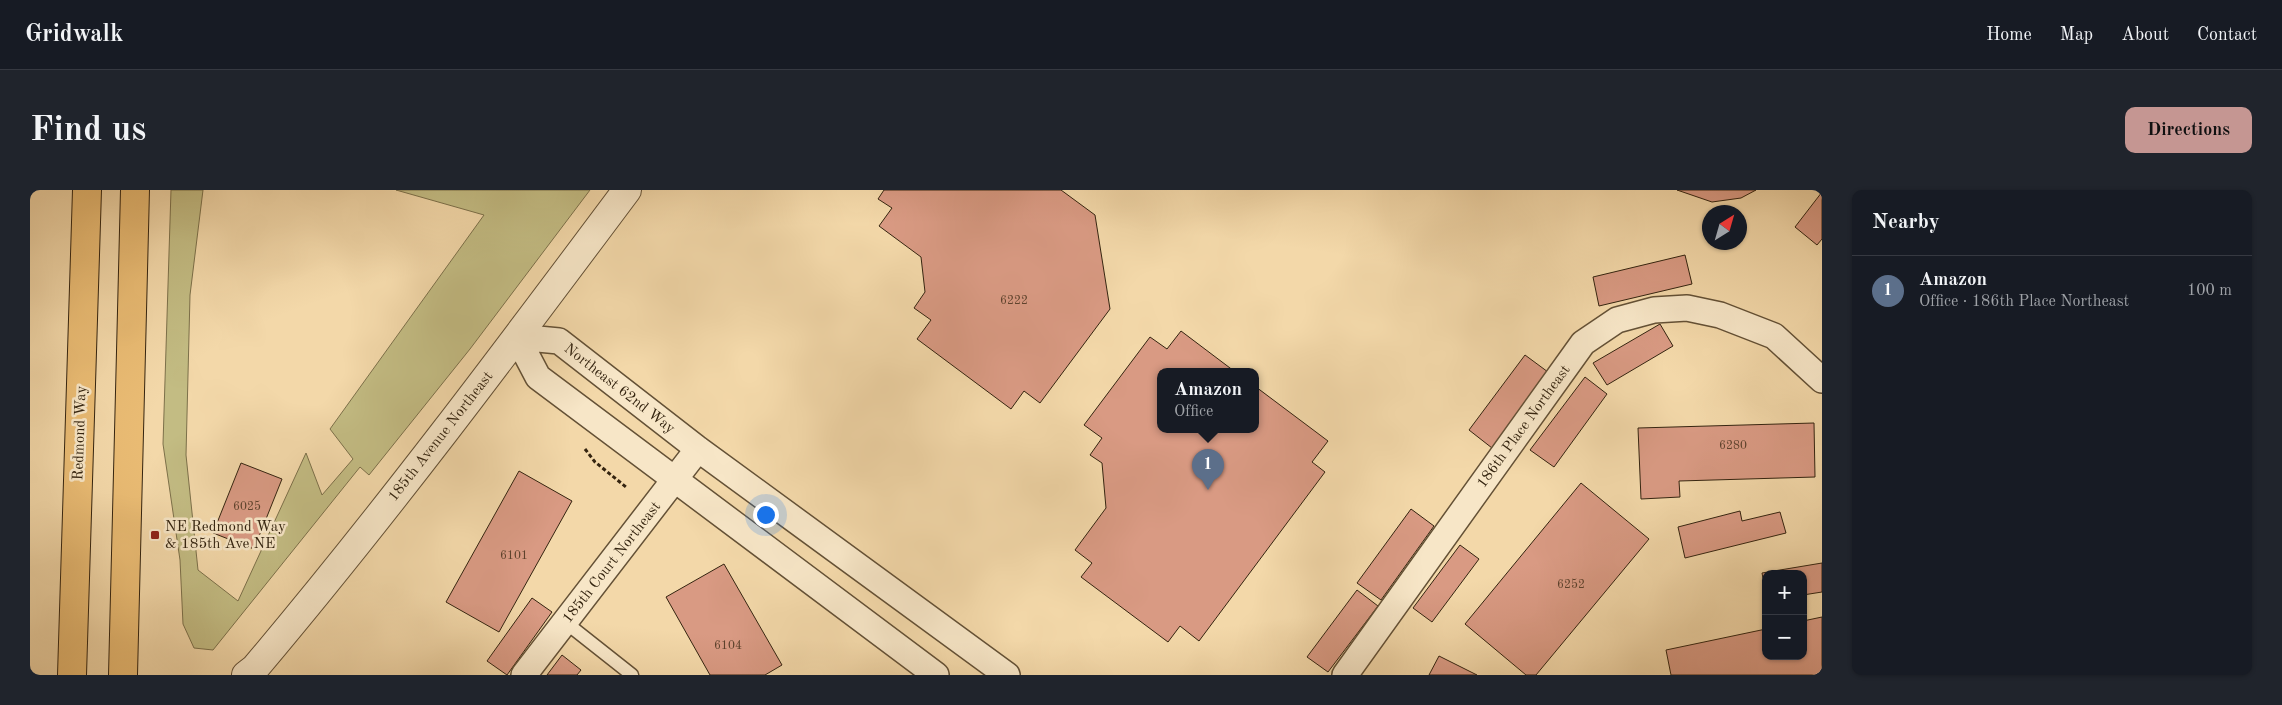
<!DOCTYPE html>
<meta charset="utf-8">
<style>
:root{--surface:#171b24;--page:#20242c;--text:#f1f3f6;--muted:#9ea1a6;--line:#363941;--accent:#c59692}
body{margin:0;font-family:"Old Standard TT",serif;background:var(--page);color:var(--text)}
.controls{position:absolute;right:15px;bottom:15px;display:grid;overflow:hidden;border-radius:10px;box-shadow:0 1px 4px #0004}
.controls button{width:45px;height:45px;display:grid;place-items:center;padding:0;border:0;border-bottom:1px solid var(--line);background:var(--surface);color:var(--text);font:25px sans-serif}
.compass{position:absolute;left:1672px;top:15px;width:45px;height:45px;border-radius:50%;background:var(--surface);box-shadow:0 1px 4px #0004;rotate:37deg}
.you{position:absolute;left:735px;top:324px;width:18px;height:18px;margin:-12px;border:4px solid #fff;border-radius:50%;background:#1a73e8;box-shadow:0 0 0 8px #1a73e833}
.badge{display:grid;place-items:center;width:32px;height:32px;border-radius:50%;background:var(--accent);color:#fff;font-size:16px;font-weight:700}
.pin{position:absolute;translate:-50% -41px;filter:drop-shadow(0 1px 2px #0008)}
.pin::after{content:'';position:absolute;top:26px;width:18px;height:15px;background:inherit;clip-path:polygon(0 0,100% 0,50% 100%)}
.popup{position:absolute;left:1127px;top:178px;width:102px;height:65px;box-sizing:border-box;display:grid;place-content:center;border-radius:10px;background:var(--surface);filter:drop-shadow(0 1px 4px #0005);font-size:16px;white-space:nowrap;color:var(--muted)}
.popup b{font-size:19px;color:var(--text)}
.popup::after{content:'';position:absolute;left:50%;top:100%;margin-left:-10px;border:10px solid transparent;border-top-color:var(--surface)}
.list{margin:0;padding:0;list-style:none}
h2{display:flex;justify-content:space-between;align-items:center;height:65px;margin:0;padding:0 20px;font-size:21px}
h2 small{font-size:16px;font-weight:400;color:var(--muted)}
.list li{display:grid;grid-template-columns:32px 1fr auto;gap:15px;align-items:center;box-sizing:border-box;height:70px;padding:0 20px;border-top:1px solid var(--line)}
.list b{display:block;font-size:19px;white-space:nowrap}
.list p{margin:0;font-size:16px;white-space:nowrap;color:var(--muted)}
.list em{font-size:16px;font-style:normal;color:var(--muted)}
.map{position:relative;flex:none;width:1792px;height:485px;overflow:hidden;border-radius:10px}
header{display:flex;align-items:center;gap:30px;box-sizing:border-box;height:70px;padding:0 25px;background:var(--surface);border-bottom:1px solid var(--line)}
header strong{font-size:24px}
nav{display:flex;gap:28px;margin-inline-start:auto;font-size:18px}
.intro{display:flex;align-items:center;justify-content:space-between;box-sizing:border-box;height:120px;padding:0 30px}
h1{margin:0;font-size:35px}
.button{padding:12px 22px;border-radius:10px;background:var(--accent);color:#111;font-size:18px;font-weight:700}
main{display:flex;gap:30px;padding:0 30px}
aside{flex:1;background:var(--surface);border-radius:10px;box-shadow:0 1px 4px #0004}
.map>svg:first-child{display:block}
.green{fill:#c3bc83;stroke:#7c704a}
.building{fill:#d99a83;stroke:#342410}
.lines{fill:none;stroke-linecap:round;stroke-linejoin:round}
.service-casing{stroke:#645136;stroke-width:15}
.minor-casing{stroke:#645136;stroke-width:28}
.tertiary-casing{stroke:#645136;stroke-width:30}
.primary-casing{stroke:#342410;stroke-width:30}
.path{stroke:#342410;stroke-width:3;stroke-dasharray:4 2.5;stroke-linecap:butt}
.service{stroke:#f7e6c7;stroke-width:12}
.minor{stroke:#f7e6c7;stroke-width:25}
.tertiary{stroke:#f7e6c7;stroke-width:28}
.primary{stroke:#eabc74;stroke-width:28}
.poi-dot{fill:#8f2418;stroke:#f7e6c7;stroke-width:2}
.labels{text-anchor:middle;stroke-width:5;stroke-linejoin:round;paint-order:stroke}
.number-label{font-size:12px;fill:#5d422d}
.street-label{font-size:15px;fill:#342410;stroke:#f7e6c7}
.poi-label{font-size:15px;fill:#342410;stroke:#f7e6c7;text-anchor:start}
</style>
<header>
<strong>Gridwalk</strong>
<nav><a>Home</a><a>Map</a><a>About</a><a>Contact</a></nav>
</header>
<div class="intro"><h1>Find us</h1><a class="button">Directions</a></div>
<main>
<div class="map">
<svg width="1792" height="485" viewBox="0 0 1792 485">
<rect width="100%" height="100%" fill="#f3d8a9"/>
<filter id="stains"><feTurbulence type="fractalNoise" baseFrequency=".004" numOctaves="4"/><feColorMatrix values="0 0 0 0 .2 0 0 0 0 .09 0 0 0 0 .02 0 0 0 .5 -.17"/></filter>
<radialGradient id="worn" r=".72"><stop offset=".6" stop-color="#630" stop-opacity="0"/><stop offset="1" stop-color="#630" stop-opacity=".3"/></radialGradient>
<path class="green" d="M141,0H173L160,105L156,265L168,380L208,411L276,263L292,305L323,269L300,239L454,25L366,0H560L440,159L339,285L330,277L183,460L164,458L153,434L150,370L133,254Z"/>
<path class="building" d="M854,0H1031L1065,25L1080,119L1010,213L994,201L981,219L887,149L901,130L884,118L895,102L891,67L849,36L862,18L848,9Z
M1647,0H1726L1711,8L1682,12Z
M1792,2V49L1787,55L1765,37Z
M1655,65L1662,94L1569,116L1563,87Z
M1630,134L1643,156L1577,195L1563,173Z
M1151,141L1204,181H1130V239H1226V197L1298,251L1282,272L1295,282L1169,451L1150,436L1138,452L1051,387L1062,373L1045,360L1076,318L1072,273L1060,265L1072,248L1054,235L1120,147L1137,159Z
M1495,165L1518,182L1462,258L1439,240Z
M1555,187L1577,204L1524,277L1500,260Z
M1784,233L1785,287L1649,291L1650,307L1611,309L1608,238Z
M211,273L252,289L224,359L183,343Z
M489,281L542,311L469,442L416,412Z
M1551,293L1619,349L1506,485H1496L1435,434Z
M1381,319L1404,336L1351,410L1327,393Z
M1710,321L1712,331L1750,322L1756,343L1655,368L1648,337Z
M1430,355L1449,369L1402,432L1383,418Z
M1792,373V402L1773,405V384H1736V405L1732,383Z
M694,374L752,475L735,485H680L636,407Z
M1327,400L1348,416L1298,482L1277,467Z
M502,408L522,422L477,485L457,471Z
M1792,427V485H1641L1636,460L1736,439V466H1773V431Z
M532,465L551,480L547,485H517Z
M1409,466L1447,485H1399Z"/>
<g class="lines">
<defs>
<path id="service" d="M535,432L602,485"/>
<path id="minor" d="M487,147L529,151L668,259L977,485
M487,147L508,187L906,485
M494,485L668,259
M1315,485L1553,153L1587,130L1624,120L1657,118L1690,125L1744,146L1792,190"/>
<path id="tertiary" d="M216,485L225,478C355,324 476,162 597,0"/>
<path id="primary" d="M42,485L57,0
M93,485L105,0"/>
</defs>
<use href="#service" class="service-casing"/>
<use href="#minor" class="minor-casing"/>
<use href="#tertiary" class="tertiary-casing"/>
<use href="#primary" class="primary-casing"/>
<path class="path" d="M555,259L565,272L596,297"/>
<use href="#service" class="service"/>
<use href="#minor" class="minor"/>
<use href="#tertiary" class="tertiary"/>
<use href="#primary" class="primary"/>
</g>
<rect class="poi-dot" x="120" y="340" width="10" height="10" rx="2.5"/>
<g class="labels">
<g class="number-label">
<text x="984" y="114">6222</text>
<text x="1703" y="259">6280</text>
<text x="217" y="320">6025</text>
<text x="484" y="369">6101</text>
<text x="1541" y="398">6252</text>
<text x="698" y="459">6104</text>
</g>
<g class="street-label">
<text transform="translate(590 198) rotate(38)" y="5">Northeast 62nd Way</text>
<text transform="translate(1493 236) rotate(-54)" y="5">186th Place Northeast</text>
<text transform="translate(49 243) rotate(-88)" y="5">Redmond Way</text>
<text transform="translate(410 246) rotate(-52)" y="5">185th Avenue Northeast</text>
<text transform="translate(581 372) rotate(-52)" y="5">185th Court Northeast</text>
</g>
<g class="poi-label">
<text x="135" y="341">NE Redmond Way<tspan x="135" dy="17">&amp; 185th Ave NE</tspan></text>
</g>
</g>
<rect width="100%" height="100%" filter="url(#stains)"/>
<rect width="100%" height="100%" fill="url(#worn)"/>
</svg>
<div class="controls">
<button>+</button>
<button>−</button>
</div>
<svg class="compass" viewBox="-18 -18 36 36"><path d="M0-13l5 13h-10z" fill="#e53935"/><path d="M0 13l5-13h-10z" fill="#9ea1a6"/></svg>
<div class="you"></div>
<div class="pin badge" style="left:1178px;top:300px;background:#5c6f8a">1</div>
<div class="popup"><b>Amazon</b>Office</div>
</div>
<aside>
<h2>Nearby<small></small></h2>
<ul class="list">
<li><span class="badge" style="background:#5c6f8a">1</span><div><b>Amazon</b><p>Office · 186th Place Northeast</p></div><em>100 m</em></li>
</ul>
</aside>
</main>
